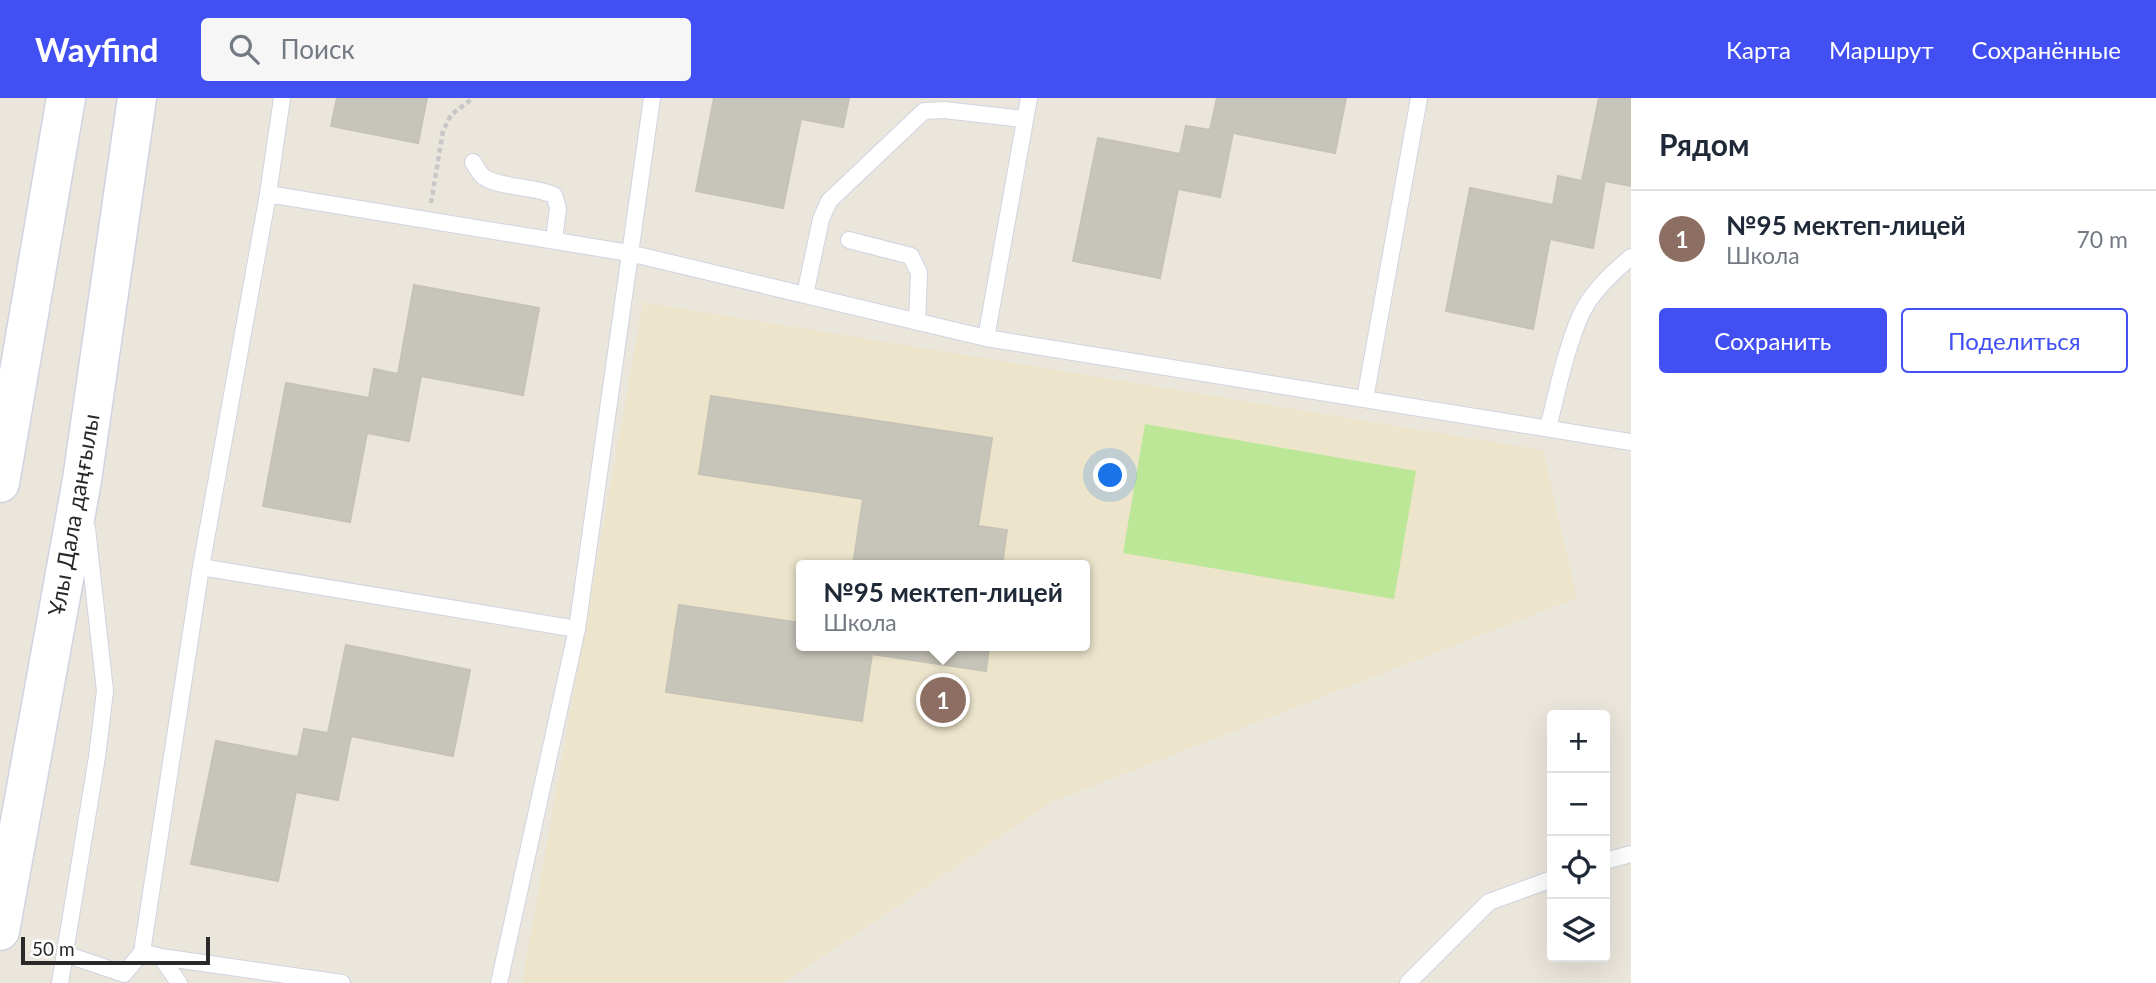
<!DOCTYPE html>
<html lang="ru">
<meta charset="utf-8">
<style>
:root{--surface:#fff;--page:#f6f6f7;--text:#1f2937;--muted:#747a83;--line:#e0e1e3;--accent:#414ff3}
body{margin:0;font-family:Lato,sans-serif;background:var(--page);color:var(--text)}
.controls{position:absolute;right:21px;bottom:21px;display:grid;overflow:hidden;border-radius:7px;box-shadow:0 7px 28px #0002}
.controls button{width:63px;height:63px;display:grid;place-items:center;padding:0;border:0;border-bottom:2px solid var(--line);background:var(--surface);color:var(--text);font:35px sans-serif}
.scale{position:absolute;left:21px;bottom:18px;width:189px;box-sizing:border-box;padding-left:7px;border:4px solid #292929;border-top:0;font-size:19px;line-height:24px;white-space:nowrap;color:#292929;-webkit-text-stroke:5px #fff;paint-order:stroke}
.you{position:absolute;left:1111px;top:378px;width:24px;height:24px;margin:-18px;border:5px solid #fff;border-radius:50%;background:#1a73e8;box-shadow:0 0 0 10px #1a73e833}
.badge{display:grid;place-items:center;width:46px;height:46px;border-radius:50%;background:var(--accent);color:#fff;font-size:23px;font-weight:700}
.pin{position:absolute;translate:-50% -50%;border:4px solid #fff;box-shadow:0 2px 7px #0006}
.popup{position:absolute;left:796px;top:462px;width:294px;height:91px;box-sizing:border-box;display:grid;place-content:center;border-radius:7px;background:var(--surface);filter:drop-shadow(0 2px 5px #0005);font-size:23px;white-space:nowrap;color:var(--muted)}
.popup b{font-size:26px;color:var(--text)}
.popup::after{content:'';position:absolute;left:50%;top:100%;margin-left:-14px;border:14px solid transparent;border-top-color:var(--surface)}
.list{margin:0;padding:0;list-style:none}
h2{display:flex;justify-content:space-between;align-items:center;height:91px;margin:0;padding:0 28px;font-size:30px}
h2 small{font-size:23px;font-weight:400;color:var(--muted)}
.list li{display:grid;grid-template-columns:46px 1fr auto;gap:21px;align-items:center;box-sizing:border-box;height:98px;padding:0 28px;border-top:2px solid var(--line)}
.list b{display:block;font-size:26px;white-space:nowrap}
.list p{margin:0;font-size:23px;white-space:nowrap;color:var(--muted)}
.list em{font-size:23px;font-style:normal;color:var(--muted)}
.actions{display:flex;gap:14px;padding:21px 28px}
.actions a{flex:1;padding:16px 0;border:2px solid var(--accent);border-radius:7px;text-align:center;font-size:24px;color:var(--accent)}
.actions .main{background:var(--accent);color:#fff}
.icon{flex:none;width:38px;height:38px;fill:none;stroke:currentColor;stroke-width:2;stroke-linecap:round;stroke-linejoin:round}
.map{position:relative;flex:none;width:1631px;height:885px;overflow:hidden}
header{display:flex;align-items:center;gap:42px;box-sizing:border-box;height:98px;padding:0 35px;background:var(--accent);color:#fff}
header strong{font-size:33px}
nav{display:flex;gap:38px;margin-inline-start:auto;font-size:24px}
.search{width:490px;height:63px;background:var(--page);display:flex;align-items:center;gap:18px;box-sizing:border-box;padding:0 24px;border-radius:7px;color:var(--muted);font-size:26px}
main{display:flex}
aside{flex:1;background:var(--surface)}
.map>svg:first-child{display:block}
.education{fill:#ece5cc;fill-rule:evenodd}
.pitch{fill:#bce796}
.building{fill:#c7c4ba;stroke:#c6c2b6;stroke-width:2}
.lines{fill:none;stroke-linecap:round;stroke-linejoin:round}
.lane-casing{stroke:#d1d2e2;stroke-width:18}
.secondary-casing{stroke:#d1d2e2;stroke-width:41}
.path{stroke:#c7c7c7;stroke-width:4.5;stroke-dasharray:5 3.5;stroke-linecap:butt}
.lane{stroke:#fff;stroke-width:16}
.secondary{stroke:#fff;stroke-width:38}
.labels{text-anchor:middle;stroke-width:6;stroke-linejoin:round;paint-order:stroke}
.street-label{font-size:23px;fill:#292929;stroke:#fff}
</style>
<header>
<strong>Wayfind</strong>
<div class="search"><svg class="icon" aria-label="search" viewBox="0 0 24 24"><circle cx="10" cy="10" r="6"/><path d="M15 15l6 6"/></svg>Поиск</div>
<nav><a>Карта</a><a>Маршрут</a><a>Сохранённые</a></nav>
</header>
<main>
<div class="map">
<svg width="1631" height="885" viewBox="0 0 1631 885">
<rect width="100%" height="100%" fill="#ebe6dc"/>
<path class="education" d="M643,204L1543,352L1577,500L1052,704L783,885H522ZM801,467H1085V548H801Z"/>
<path class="pitch" d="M1145,326L1416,373L1394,501L1123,455Z"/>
<path class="building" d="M337,0H427L418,45L331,28Z
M714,0H849L843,29L801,21L783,110L696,93Z
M1217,0H1346L1335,55L1233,35L1220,99L1178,91L1160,180L1073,163L1098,40L1180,56L1186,28L1210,32Z
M1599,0H1631V88L1605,83L1593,150L1550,141L1533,231L1446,213L1470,90L1553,107L1558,78L1582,83Z
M414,187L539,210L523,297L421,278L409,343L367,335L350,424L263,408L286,285L369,300L374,271L398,276Z
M711,298L992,340L978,428L1007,432L1002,467H853L863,401L699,376Z
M679,507L801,525V548H989L986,573L872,556L862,623L666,594Z
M346,547L470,572L453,658L351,638L338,702L296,694L278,783L191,766L216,643L298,659L304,631L328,635Z"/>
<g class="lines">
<defs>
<path id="lane" d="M282,0L268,96L629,155L986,240L1631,344
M473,64C477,70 480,78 487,81C505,90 533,88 554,97L558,110L554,142
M268,96L201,469L577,531L652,0
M849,142L911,158L919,175L917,224
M805,197L821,121L829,103L924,13L944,12L1024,21
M986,240L1029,0
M1365,301L1419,0
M1548,330C1557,294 1565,255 1579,221C1589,196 1611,176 1631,159
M201,469L142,854L161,859L342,885
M1605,763L1631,756
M65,856L124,876L142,854
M161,859L179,885
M60,885L97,659L105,593L87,430
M499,885L577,531
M1408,885L1489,804L1552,781"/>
<path id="secondary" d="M0,385L66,0
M0,833L82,382L137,0"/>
</defs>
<use href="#lane" class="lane-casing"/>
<use href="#secondary" class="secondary-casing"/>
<path class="path" d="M431,105L443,33L451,17L473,0"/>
<use href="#lane" class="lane"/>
<use href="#secondary" class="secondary"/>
</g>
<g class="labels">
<g class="street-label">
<text transform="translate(74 417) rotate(-80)" y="8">Ұлы Дала даңғылы</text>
</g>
</g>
</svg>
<div class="controls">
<button>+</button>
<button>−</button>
<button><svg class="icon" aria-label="locate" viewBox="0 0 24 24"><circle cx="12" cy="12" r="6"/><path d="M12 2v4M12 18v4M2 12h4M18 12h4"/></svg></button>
<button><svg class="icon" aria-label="layers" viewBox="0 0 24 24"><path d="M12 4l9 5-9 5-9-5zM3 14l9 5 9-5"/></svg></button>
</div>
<div class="scale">50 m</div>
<div class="you"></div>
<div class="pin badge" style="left:943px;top:602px;background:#8d6e63">1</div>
<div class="popup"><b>№95 мектеп-лицей</b>Школа</div>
</div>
<aside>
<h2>Рядом<small></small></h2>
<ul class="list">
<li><span class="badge" style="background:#8d6e63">1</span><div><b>№95 мектеп-лицей</b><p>Школа</p></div><em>70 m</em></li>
</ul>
<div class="actions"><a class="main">Сохранить</a><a>Поделиться</a></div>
</aside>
</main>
